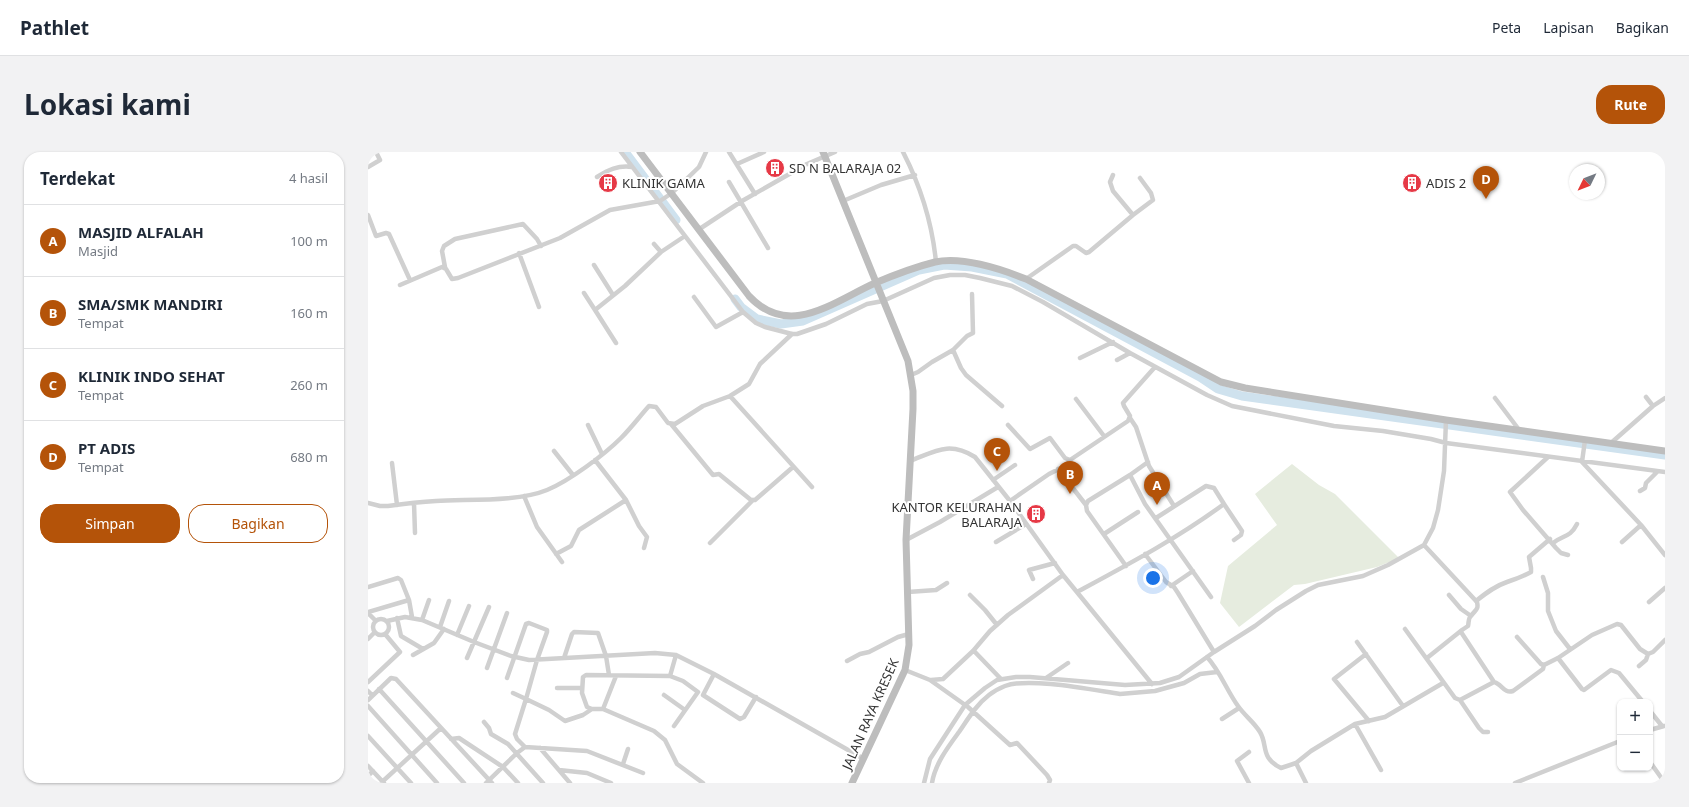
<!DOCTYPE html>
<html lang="id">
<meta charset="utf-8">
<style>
:root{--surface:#fff;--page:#f2f2f3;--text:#1f2937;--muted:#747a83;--line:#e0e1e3;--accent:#b45309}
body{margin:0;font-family:"Noto Sans",sans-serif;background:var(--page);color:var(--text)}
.controls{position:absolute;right:12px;bottom:12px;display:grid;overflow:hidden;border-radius:8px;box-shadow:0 1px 3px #0004}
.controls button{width:36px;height:36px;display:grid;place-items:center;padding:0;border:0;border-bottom:1px solid var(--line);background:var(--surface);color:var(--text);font:20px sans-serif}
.compass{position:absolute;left:1201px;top:12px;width:36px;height:36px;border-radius:50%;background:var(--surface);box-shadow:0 1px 3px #0004;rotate:227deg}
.you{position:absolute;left:785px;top:426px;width:14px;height:14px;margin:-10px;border:3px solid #fff;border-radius:50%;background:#1a73e8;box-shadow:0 0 0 6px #1a73e833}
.badge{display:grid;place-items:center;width:26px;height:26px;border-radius:50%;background:var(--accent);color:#fff;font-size:13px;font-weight:700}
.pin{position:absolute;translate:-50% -33px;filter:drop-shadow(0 1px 2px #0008)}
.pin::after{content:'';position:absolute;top:21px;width:14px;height:12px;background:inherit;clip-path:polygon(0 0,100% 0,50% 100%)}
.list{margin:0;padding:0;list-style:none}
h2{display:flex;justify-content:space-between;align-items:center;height:52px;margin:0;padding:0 16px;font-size:17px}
h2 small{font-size:13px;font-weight:400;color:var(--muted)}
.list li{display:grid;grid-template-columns:26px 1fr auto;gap:12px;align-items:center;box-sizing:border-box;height:72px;padding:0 16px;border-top:1px solid var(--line)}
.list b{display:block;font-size:15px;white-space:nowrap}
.list p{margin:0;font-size:13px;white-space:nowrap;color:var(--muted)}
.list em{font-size:13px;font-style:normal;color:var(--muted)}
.actions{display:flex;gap:8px;padding:12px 16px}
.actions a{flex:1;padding:9px 0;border:1px solid var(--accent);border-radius:16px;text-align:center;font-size:14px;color:var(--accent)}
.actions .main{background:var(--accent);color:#fff}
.map{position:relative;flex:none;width:1297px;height:631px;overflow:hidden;border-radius:16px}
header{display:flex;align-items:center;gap:24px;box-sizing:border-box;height:56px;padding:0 20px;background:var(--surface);border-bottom:1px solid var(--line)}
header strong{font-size:19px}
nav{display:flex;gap:22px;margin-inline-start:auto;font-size:14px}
.intro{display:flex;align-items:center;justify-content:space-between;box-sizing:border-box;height:96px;padding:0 24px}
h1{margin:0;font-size:28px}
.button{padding:10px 18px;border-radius:16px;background:var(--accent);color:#fff;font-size:14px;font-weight:700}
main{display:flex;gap:24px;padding:0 24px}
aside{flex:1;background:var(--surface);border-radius:16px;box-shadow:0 1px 3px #0004}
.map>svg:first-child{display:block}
.green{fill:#e6ecdf}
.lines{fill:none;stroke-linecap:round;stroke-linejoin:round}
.river{stroke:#cfe2ee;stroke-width:9}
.street{stroke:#d0d0d0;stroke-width:4.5}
.secondary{stroke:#bdbdbd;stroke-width:7}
.labels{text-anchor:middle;stroke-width:4;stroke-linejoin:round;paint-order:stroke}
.poi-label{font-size:13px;fill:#333;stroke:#fff;text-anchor:start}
.street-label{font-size:13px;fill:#333;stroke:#fff}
</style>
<header>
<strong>Pathlet</strong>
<nav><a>Peta</a><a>Lapisan</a><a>Bagikan</a></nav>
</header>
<div class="intro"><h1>Lokasi kami</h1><a class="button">Rute</a></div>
<main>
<aside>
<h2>Terdekat<small>4 hasil</small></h2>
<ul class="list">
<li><span class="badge">A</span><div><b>MASJID ALFALAH</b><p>Masjid</p></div><em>100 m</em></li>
<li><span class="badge">B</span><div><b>SMA/SMK MANDIRI</b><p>Tempat</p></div><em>160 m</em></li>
<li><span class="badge">C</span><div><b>KLINIK INDO SEHAT</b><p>Tempat</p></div><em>260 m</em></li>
<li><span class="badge">D</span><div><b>PT ADIS</b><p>Tempat</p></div><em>680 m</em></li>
</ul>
<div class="actions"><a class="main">Simpan</a><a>Bagikan</a></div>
</aside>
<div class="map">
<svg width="1297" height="631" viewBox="0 0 1297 631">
<rect width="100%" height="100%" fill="#fff"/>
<path class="green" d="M924,312L951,333L967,342L1031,406L1009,415L937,432L926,433L871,475L852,451L860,414L909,373L887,342Z"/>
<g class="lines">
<path class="river" d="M257,0L308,68
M367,147L373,155L389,167L413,172L435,169L551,118L576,113L604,115L639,122L832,225L850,237L874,244L1297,303"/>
<path class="street" d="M253,0L375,160L388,171L397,175L424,182H429L458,172L499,152L515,149L566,126L582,123H597L612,126L644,134L675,150L762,201L839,243L864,254L966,274L1015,279L1063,287L1078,291L1297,320
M361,0L387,42
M535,0C553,35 564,70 568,110
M369,12L396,0
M0,15L12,8L8,0
M745,23L742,30L745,39L765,63
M229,25C240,18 250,13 264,15
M361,30L400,96
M475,49L513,33L547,23
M0,63L8,84L18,81L21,82L42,128
M330,78L374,49L439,12L467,0
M286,92L293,100
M151,101L171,155
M226,113L245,143
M77,115L74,99L76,94L87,87L155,72L169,87L173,94
M658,127L705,94H708L718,101L721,100L765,63L785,48L783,41L772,26
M32,133L74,115L78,117L84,127L90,126L192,86L242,58L292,49L304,41L331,15L338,0
M216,141L227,158L257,134L293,100L317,84
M326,145L348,175L375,160
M227,158L248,191
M424,182L392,212L381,232L362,244L444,335
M585,198L593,216L598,223L634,254
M712,206L745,190
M749,208L762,201
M543,223L550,220L564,210L585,198L599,184L605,181L604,142
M1278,245L1285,254
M1127,246L1152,279
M708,247L736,284
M762,266L768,275L781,314L806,354
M303,272L345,323L351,322L383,348H387L425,315
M220,273L234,302
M640,273L662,297L682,286L697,306L702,308L760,269L762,264L756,254L755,251L787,215
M1217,288L1214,310L1273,373L1297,403
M1243,291L1285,254L1297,246
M186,299L205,323
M1180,305L1142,340L1155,358L1188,396L1193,401L1200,403
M227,308L258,348L271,374L279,385L276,396
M542,309C568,299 581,289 607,305L642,349L695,423L784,532
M24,311L29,353
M690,317L718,353
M762,323L780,310
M625,328L647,313
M1272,339L1277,336L1278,331L1289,320
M156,344L169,375L194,410
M642,349L681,322L699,313L702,308
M0,351L12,354H20C35,352 52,350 68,349C100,347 150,350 179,338C201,329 236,303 253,286C263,276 272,264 281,254L288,255L300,271L307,272L335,254L362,244
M46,351L47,381
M788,366L838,334L846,336L856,352
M736,382L770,360
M538,388L572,370L630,335
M628,390L658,372
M1254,390L1273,373
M342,391L385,348
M1185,391C1195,383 1202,386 1209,372
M1056,393L1109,450C1111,458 1107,458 1103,464C1100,466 1101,470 1100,474L1094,478L1093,480L1126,530C1134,532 1136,542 1145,539L1175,517L1176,513
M188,402L203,394L211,378L258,348
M777,402L798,430L806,435L810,441L846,500
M758,414L719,359L718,353L720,349L762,323L777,352L843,445
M1175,425L1180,441V459L1188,479L1202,497
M665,427L661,418L687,411
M803,434L825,419
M0,435L30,426L33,428L41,448L0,460
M540,440L568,438L579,431
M709,440C759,413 810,386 856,352L874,379L873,383L866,388
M602,443L617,458L629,473
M1081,443L1093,457L1103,464
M41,448L44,465
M1108,449C1118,441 1127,434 1139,430C1148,427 1154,425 1163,420V416L1161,405L1182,387
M1281,450L1297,436
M0,461L8,469
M29,466L33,484L55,497
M5 475a8 8 0 1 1 16 0a8 8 0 1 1-16 0Z
M54,468L61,448
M19,469L37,465L54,468L106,490L143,504L161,508L287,501L308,503L346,522L496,607
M72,475L81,449
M1037,477L1087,546L1092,548L1126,530
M89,483L101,454
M1149,485L1173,512L1176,513L1190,506L1224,483L1249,472L1253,473L1272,497L1280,502L1285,500L1297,488
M0,487L7,480
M989,490L1035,554
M606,499L633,527
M998,502L966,527L1001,569
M45,503L66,491L76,477
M308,503L302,524L218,523L215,525L214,541L219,555L224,557H235L286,579L297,588L309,612L335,631
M839,505C852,519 859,539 870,554C877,564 886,570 892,580C900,593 892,606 913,616L928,611L938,631
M99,506L121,455
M196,506L204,482L206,480L230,481L238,504L241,523
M1059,506L1094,478
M1190,506L1214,537L1216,538L1243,518L1251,521L1275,550
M479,509L492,502L501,500L530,485L541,482
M1271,514L1278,508L1280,502
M119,516L139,461
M537,518L562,528L600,555L642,593L649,591L679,623L682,628L681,631
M346,522L335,543L372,567L376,565L388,545
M302,524L315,529L330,540L306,574
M139,526L158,472L161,471L179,478V480L169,508L158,547L145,541
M678,526L700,511
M563,528L575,527L605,499L622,479L640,463L695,423
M0,530L32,500L17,482
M189,536H214
M11,537L96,631
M0,539L4,543
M296,543L317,558
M0,548L23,526L28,527L124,631
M1092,548L1111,576L1115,580H1120
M0,554L69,631
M235,557L248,524
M1282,559L1294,574
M854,567L871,556
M116,570L121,576L123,582L140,592L175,631
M987,572L1013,618
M1282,578L1296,574
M0,584L43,631
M83,587L91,586L135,615L150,631
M157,595L149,587L147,582L158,547L181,558L197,569L215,563L224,557
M172,596L202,631
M881,600L869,609L881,631
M1282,610L1297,631
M928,611L943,599L987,572L1017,565L1075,531
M255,612L260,597
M0,614L16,631
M191,618L219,621L243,631
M0,624L5,619
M14,630L73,576
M118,631L149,601L157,595L219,599L275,621
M556,631L562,607L597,553L617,536L629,528L648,525H662L757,533L792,531L811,525L846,500L887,474L908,458L938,439L950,433L995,424L1020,413L1056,393L1065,376L1070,358L1076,319L1078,268
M564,631C567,612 580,595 591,580C600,567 608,553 621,543C626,539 632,536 637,534C661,525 725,538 752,542L787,539L816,531L832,522L849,520
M1147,631L1252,589"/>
<path class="secondary" d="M272,0L381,144C421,187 465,150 507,131C526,123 547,115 567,110C595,104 633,117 658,127L853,230L877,236L1078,268L1297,299
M455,0L540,209L545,239V257L538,388L541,493L537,518L484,631"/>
</g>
<defs>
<symbol id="building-disc" viewBox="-11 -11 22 22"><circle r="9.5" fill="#e63946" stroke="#fff"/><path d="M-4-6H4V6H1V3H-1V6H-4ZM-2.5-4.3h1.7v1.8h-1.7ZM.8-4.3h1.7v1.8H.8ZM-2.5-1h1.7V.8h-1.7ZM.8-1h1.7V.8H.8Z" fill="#fff"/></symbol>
</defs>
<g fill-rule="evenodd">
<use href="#building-disc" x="396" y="5" width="22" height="22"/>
<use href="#building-disc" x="229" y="20" width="22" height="22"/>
<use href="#building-disc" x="1033" y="20" width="22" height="22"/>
<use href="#building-disc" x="657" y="351" width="22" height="22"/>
</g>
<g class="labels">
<g class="poi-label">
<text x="421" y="21">SD N BALARAJA 02</text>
<text x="254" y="36">KLINIK GAMA</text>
<text x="1058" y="36">ADIS 2</text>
<text x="654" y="360" text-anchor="end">KANTOR KELURAHAN<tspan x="654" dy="15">BALARAJA</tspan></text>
</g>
<g class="street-label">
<text transform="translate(502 562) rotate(-66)" y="5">JALAN RAYA KRESEK</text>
</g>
</g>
</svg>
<div class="controls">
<button>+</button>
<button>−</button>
</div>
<svg class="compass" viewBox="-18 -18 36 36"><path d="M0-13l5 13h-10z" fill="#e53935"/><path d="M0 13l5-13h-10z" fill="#747a83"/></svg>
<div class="you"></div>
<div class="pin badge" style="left:789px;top:353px">A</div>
<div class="pin badge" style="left:702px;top:342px">B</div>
<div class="pin badge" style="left:629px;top:319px">C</div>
<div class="pin badge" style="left:1118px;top:47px">D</div>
</div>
</main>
